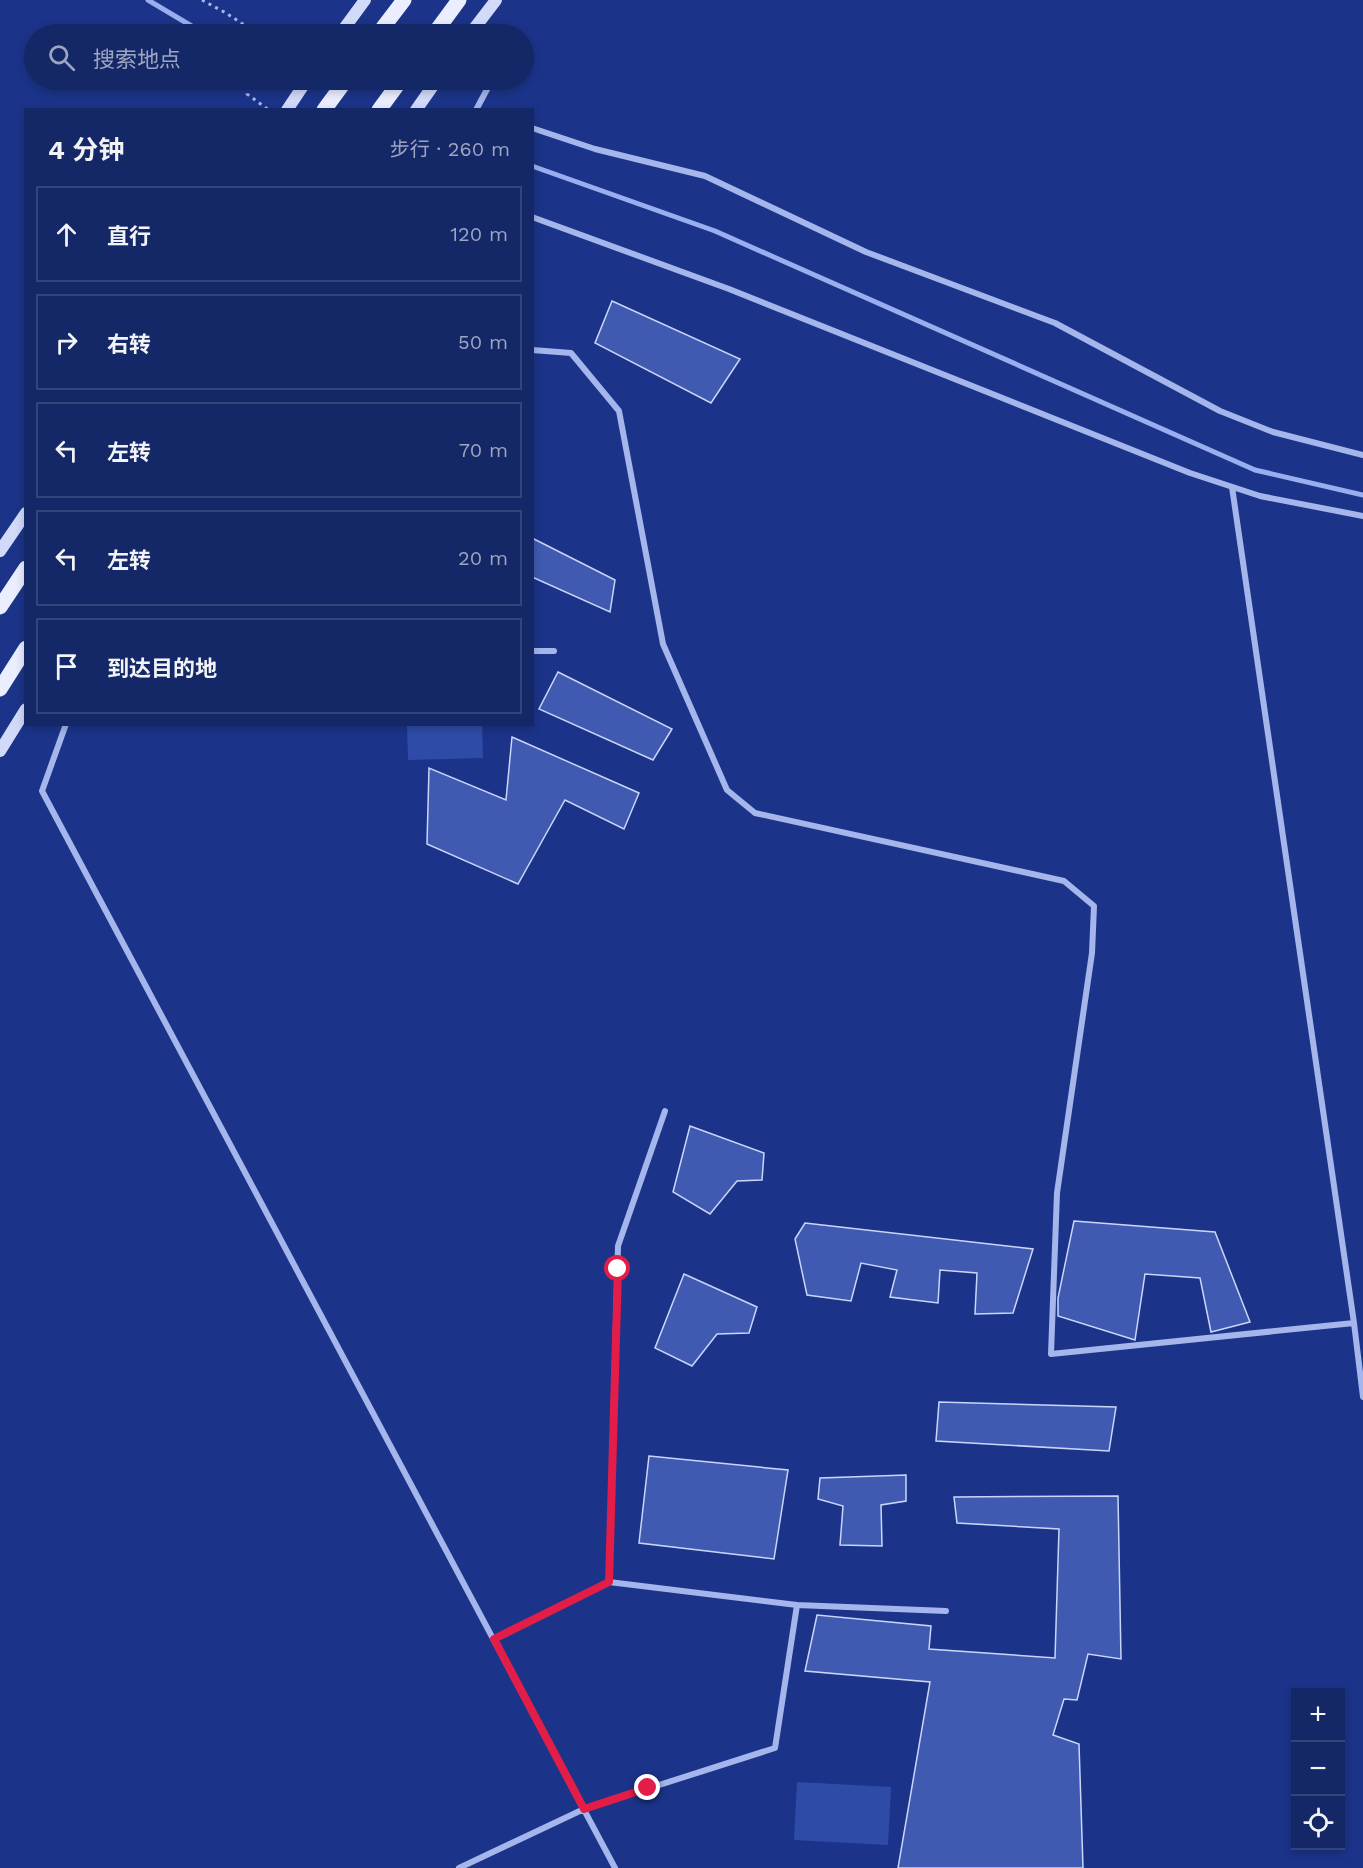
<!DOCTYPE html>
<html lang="zh">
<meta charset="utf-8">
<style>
:root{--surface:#142767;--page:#1d2f6d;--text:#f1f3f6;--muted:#9da5c0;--line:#33447b}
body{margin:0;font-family:"Work Sans","Noto Sans SC",sans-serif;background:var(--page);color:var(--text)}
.controls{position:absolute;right:18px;bottom:18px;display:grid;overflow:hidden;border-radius:0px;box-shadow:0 3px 9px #0003}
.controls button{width:54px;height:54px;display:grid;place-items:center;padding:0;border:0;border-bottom:2px solid var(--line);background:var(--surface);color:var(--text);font:30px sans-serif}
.stop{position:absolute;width:18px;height:18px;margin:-14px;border:4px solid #e11d48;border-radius:50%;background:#fff}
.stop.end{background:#e11d48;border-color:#fff;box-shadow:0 2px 6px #0008}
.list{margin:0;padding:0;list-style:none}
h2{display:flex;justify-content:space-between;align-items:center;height:78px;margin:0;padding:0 24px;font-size:26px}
h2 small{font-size:20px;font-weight:400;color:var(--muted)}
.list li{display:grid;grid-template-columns:39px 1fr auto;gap:18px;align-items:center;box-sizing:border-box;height:96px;margin:0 12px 12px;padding:0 12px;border:2px solid var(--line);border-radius:0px}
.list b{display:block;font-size:22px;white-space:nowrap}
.list em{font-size:20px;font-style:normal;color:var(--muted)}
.icon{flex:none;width:33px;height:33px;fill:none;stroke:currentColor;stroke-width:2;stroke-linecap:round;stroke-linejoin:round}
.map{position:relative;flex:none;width:1363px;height:1868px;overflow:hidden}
.search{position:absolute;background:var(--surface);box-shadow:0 3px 9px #0003;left:24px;top:24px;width:510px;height:66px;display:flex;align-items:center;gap:15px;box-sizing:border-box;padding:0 21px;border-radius:33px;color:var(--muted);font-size:22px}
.panel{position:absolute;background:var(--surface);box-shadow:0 3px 9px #0003;left:24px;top:108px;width:510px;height:618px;border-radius:0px}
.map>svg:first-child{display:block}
.green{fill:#2e4ca7}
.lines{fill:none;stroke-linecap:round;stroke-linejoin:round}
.stream{stroke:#98aeee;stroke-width:5}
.building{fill:#3f5ab0;stroke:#cad6f9;stroke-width:1.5}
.path{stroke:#a5b6ec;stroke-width:3;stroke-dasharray:3 4.5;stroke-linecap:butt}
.minor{stroke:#a5b6ec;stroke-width:6}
.secondary{stroke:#d1daf9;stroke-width:12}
.primary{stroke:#eaeeff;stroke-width:15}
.route{stroke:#e11d48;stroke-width:8}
</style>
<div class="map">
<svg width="1363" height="1868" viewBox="0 0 1363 1868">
<rect width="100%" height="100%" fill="#1b3489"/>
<path class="green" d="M407,725H482L483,758L408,760Z
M797,1782L891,1787L888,1845L794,1840Z"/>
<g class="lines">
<path class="stream" d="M148,0L205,34
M532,166L715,231L1255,470L1363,495"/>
</g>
<path class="building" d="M612,301L740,359L711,403L595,343Z
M532,538L615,580L610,612L532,577Z
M558,672L672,729L653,760L539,709Z
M512,737L639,793L624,829L565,800L518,884L427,844L429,768L506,800Z
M690,1126L764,1153L762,1180L737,1181L710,1214L673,1192Z
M1074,1221L1215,1232L1250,1322L1211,1332L1200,1278L1145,1274L1135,1340L1058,1316V1298Z
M805,1223L1033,1249L1013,1313L975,1314L977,1273L940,1270L938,1303L890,1297L897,1270L861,1263L851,1301L807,1295L795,1239Z
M684,1274L757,1307L749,1333L717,1334L692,1366L655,1348Z
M939,1402L1116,1407L1109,1451L936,1441Z
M649,1456L788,1470L774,1559L639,1543Z
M906,1475V1501L881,1505L882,1546L840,1545L843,1506L818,1499L820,1478Z
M1118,1496L1121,1659L1088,1654L1077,1700L1064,1699L1053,1735L1079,1744L1083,1868H898L930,1682L805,1671L817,1615L931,1626L929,1649L1055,1658L1059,1529L957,1523L954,1497Z"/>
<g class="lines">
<path class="path" d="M202,0L226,13L258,34
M253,80L247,94L269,110"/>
<path class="minor" d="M476,110L492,80
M532,128L595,149L705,176L866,252L1055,323L1220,411L1273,432L1363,455
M532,217L729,289L1190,473L1260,496L1363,516
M532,350L571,353L619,411L663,644L727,790L755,813L1064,881L1094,906L1092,953L1057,1193L1051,1354L1354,1323
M1232,487L1354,1323L1363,1397
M532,651H554
M66,724L42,791L615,1868
M609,1582L618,1246L665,1111
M494,1639L609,1582L797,1605L946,1611
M459,1868L584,1809L775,1748L797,1605"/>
<path class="secondary" d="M340,34L365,0
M470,34L496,0
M287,110L307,80
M416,110L437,80
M0,551L26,513
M0,751L26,709"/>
<path class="primary" d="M378,34L404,0
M434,34L459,0
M324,110L346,80
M379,110L401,80
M0,607L26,568
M0,689L26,648"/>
</g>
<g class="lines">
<path class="route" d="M618,1269L609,1582L494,1639L584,1809L648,1788"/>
</g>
</svg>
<div class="controls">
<button>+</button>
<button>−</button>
<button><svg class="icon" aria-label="locate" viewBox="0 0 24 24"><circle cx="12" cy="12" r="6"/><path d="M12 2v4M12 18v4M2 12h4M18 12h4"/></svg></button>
</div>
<div class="stop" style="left:618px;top:1269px"></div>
<div class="stop end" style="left:648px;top:1788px"></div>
<div class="search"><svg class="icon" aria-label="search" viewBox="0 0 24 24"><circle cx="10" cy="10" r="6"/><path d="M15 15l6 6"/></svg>搜索地点</div>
<section class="panel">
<h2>4 分钟<small>步行 · 260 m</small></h2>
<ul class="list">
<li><svg class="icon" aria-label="ahead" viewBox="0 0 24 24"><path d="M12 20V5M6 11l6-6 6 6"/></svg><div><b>直行</b></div><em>120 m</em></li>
<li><svg class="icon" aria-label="right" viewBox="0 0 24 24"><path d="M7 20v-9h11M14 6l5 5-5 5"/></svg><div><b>右转</b></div><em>50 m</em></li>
<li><svg class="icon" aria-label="left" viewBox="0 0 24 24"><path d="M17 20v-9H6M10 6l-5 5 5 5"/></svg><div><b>左转</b></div><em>70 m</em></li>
<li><svg class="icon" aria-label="left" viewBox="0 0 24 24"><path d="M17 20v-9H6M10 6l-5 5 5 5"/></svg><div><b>左转</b></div><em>20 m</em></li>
<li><svg class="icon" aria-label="arrive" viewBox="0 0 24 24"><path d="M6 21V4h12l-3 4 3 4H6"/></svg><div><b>到达目的地</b></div></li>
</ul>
</section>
</div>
